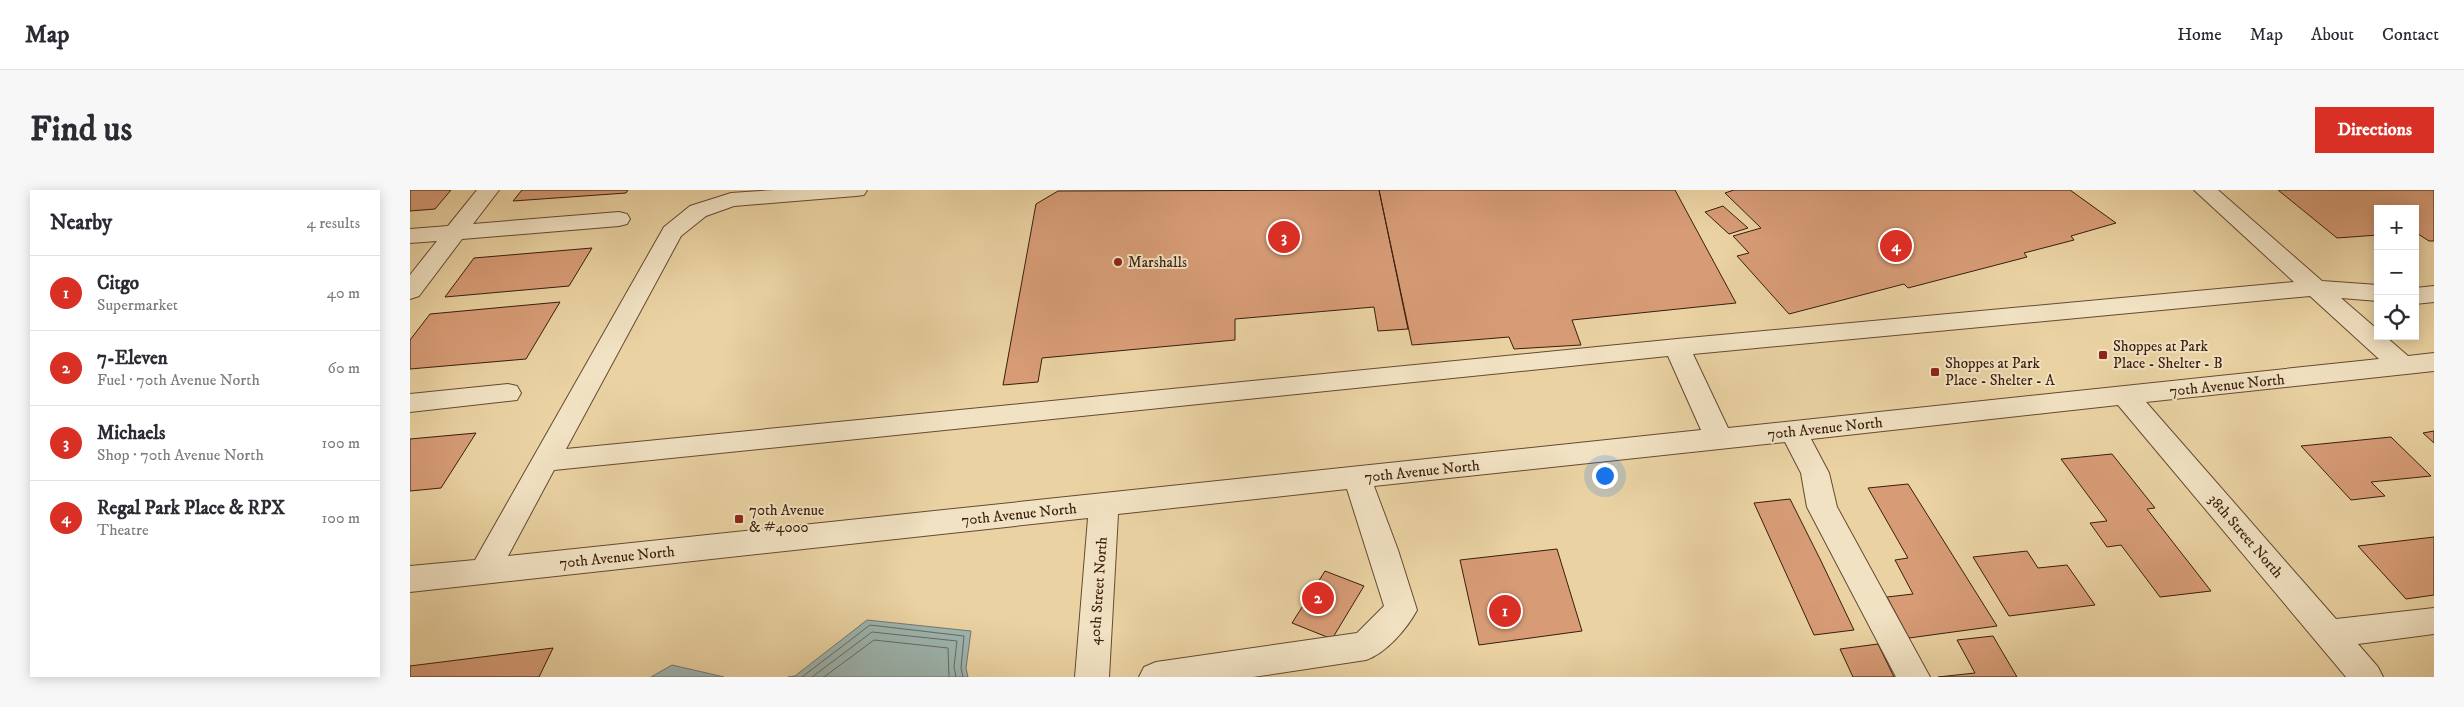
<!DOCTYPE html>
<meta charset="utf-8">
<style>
:root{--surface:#fff;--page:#f7f7f7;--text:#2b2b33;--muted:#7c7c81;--line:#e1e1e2;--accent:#d93025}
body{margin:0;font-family:"IM FELL DW Pica",serif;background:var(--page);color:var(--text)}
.controls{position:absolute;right:15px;top:15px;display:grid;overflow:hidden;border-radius:0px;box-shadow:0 2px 12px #0003}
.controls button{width:45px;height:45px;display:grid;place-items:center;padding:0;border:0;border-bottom:1px solid var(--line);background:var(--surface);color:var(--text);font:25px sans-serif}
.you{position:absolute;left:1194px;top:285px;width:18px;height:18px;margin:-12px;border:4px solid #fff;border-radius:50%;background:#1a73e8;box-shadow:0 0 0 8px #1a73e833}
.badge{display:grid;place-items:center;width:32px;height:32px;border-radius:50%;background:var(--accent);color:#fff;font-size:16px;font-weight:700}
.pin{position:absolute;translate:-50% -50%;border:2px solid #fff;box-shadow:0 1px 5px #0006}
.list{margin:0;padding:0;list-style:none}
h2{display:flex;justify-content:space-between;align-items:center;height:65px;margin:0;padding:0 20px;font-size:21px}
h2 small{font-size:16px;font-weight:400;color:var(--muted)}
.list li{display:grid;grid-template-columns:32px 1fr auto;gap:15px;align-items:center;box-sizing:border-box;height:75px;padding:0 20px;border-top:1px solid var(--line)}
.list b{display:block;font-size:19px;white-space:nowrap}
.list p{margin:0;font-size:16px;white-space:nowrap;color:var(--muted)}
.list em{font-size:16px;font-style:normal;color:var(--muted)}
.icon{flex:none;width:28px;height:28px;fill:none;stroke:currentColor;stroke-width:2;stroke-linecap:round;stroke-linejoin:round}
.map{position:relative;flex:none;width:2024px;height:487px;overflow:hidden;border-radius:0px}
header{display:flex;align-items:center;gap:30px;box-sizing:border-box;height:70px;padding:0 25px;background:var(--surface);border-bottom:1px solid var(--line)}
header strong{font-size:24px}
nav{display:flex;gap:28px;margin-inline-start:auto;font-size:18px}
.intro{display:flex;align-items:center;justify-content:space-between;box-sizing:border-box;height:120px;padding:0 30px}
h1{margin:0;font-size:35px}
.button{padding:12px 22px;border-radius:0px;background:var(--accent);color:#fff;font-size:18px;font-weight:700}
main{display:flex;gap:30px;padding:0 30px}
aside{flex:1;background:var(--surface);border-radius:0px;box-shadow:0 2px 12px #0003}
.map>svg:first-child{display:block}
.water{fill:#9cb5b0;stroke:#74786f}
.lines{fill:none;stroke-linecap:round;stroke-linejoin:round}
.shore{stroke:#6a695e;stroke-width:1}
.building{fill:#d79c76;stroke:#391d0d}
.minor-casing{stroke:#654a32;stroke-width:2}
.minor{fill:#f1e2c3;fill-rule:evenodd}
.poi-dot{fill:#8f2418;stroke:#f1e2c3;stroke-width:2}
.labels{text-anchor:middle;stroke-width:4;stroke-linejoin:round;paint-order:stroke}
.poi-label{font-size:15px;fill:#391d0d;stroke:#f1e2c3;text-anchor:start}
.street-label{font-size:15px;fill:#391d0d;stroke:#f1e2c3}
</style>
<header>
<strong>Map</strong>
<nav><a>Home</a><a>Map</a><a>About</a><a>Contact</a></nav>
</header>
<div class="intro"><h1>Find us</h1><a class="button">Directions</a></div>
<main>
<aside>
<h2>Nearby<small>4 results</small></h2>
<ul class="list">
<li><span class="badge">1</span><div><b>Citgo</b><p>Supermarket</p></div><em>40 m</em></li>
<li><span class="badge">2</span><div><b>7-Eleven</b><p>Fuel · 70th Avenue North</p></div><em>60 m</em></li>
<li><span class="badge">3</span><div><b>Michaels</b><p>Shop · 70th Avenue North</p></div><em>100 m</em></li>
<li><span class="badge">4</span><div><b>Regal Park Place &amp; RPX</b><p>Theatre</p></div><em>100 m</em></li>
</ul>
</aside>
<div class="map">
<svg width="2024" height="487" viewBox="0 0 2024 487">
<rect width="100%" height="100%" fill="#ead2a2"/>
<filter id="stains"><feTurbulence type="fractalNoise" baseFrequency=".004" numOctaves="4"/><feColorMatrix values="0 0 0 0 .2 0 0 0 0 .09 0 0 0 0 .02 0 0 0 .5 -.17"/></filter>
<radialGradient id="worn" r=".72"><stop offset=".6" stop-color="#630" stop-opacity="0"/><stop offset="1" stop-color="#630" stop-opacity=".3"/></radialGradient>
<path class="water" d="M457,430L561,441L556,478L558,487H378L385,486Z
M262,475L314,487H241Z"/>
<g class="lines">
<path class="shore" d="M392,487L460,435L554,446L551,478L553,487
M402,487L462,442L547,451L544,477L546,487
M414,487L464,450L538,458L539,487"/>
</g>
<path class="building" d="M0,0H41L25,19L0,21Z
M112,0H218L216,3L103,11Z
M969,0L998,139L968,141L964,117L825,129V150L632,168L628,192L593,195L626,14L648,1Z
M969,0H1265L1326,113L1162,130L1171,155L1104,159L1099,147L1002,155Z
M1324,0H1660L1706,33L1661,46L1664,50L1614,63L1617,67L1498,98L1494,94L1379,124L1327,66L1339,63L1323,46L1351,38L1315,3Z
M1868,0H2024V51H2019L2005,42V19H1968V45L1927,48Z
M1313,16L1338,38L1319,44L1295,22Z
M182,58L159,96L35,107L64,68Z
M150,112L116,169L0,179V150L20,124Z
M2024,241V253L2013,243Z
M66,243L31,298L0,301V249Z
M1981,247L2021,286L1961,292L1975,306L1941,310L1891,256Z
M1702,264L1745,318L1737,319L1801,401L1750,407L1711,355L1697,357L1680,333L1697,331L1651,269Z
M1498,294L1587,436L1499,448L1477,407L1503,404L1485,370L1498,368L1458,298Z
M1380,309L1411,371L1444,440L1404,445L1344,313Z
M2024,347V405L1996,409L1948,356Z
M1147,359L1172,441L1069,455L1050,370Z
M1617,361L1628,378L1657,375L1685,415L1599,426L1563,367Z
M915,381L954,396L922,449L882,433Z
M1583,446L1607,487H1528L1565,483L1547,450Z
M1468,454L1484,487H1443L1430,459Z
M143,458L129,487H0V476Z"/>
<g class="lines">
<defs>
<path id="minor" d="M67,0H89L63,34L209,22L217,24L220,29L217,34L209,36L52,49L9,106L0,109V85L27,51L0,53V39L38,36Z
M364,0H457L454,5L446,6L324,16L296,26L271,46L156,259L1267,149L1884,92L1784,0H1808L1912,91L1968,95V111L1931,108L1968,140V146H1975L1998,166L2024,163V181L1736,212L1926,429L2024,418V444L1948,454L1968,477L1973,487H1936L1708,215L1401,249L1419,283L1427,317L1520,487H1486L1397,317L1391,283L1375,252L964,296L988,360L1007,420C997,439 976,463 956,470L843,487H729L734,477L746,472L947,443L974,416L937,299L708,324L699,487H665L678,328L0,402V376L65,370L254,37L280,16L321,3ZM1900,106L1969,169L1318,238L1283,164ZM1258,166L1291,240L98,366L144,280Z
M2024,96V112L2005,114V98Z
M98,194L107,196L111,203L107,210L0,222V204Z"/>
</defs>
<use href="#minor" class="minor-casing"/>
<use href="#minor" class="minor"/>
</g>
<g class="poi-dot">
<circle cx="708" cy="72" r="5"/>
<rect x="1688" y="160" width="10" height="10" rx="2.5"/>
<rect x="1520" y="177" width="10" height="10" rx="2.5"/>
<rect x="324" y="324" width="10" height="10" rx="2.5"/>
</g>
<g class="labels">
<g class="poi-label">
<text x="718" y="77">Marshalls</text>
<text x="1703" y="161">Shoppes at Park<tspan x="1703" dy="17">Place - Shelter - B</tspan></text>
<text x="1535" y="178">Shoppes at Park<tspan x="1535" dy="17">Place - Shelter - A</tspan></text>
<text x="339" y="325">70th Avenue<tspan x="339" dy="17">&amp; #4000</tspan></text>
</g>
<g class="street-label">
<text transform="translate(1817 195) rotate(-6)" y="5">70th Avenue North</text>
<text transform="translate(1415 238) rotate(-6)" y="5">70th Avenue North</text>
<text transform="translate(1012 281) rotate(-6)" y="5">70th Avenue North</text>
<text transform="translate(609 324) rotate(-6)" y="5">70th Avenue North</text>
<text transform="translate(1836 346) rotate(49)" y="5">38th Street North</text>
<text transform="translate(207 367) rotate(-6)" y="5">70th Avenue North</text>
<text transform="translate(688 401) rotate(-86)" y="5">40th Street North</text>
</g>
</g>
<rect width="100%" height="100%" filter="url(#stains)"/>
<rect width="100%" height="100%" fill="url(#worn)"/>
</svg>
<div class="controls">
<button>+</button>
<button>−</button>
<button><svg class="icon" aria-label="locate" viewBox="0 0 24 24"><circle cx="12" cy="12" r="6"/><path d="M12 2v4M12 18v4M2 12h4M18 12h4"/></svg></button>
</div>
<div class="you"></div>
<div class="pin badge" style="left:1095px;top:421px">1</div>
<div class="pin badge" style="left:908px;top:408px">2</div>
<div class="pin badge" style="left:874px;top:47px">3</div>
<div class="pin badge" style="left:1486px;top:56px">4</div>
</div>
</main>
